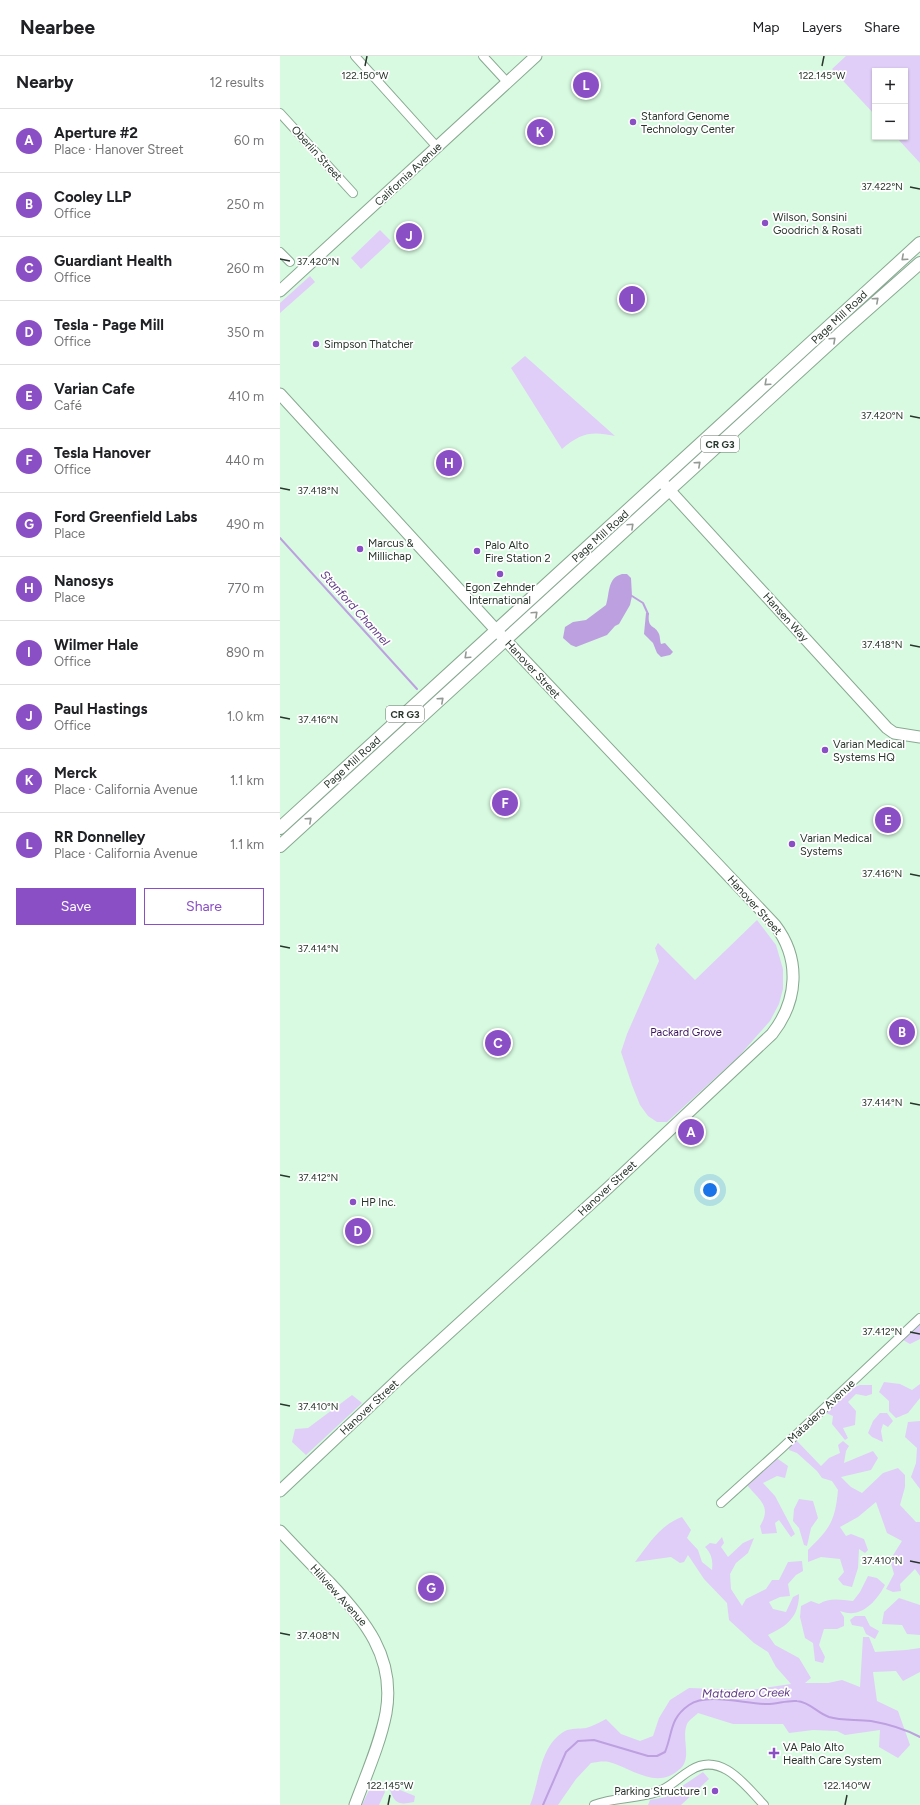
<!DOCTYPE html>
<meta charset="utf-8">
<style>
:root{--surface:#fff;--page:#f2f2f2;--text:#202124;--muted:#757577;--line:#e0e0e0;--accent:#8a4ec5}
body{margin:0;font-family:Figtree,sans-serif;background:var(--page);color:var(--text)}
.controls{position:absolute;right:12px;top:12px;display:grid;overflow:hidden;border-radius:0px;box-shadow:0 1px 3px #0004}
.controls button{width:36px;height:36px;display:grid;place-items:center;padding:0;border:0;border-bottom:1px solid var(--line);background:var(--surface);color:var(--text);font:20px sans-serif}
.you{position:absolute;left:430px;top:1134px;width:14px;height:14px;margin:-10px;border:3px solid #fff;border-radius:50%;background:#1a73e8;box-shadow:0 0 0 6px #1a73e833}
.badge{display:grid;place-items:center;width:26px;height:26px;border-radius:50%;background:var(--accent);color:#fff;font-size:13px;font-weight:700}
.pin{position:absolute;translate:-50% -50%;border:2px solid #fff;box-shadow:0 1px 4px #0006}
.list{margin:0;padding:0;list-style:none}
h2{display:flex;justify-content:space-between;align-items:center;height:52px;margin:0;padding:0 16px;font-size:17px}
h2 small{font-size:13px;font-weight:400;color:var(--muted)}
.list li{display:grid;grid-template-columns:26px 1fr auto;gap:12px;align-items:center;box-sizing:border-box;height:64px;padding:0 16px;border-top:1px solid var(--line)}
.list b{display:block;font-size:15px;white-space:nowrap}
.list p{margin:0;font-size:13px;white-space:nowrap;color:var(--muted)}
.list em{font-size:13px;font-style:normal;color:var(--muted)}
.actions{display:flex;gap:8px;padding:12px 16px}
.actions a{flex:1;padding:9px 0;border:1px solid var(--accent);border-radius:0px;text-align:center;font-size:14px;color:var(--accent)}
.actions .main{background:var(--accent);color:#fff}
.map{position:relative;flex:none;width:640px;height:1749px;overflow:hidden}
header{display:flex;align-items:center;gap:24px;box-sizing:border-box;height:56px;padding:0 20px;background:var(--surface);border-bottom:1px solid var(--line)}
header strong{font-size:19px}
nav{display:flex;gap:22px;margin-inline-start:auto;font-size:14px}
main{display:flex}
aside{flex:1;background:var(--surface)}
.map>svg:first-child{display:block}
.green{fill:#e0cef8}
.water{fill:#bda0e0}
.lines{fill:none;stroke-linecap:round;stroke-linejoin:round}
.stream{stroke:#bda0e0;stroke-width:2}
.street-casing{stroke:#88a891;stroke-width:10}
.secondary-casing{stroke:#88a891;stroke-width:13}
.primary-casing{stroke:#88a891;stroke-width:14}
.street{stroke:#fff;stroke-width:8}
.secondary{stroke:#fff;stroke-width:11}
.primary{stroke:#fff;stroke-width:12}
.oneway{stroke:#939a95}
.ticks{fill:none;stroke:#27352b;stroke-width:1.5}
.poi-dot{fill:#8a4ec5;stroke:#fff;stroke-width:1.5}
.labels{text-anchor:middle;stroke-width:3.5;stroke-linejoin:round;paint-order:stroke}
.shield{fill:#fff;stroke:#68726b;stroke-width:1}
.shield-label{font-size:10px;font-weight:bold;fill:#27352b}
.poi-label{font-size:11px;fill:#27352b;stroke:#fff;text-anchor:start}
.street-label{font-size:11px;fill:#27352b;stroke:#fff}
.park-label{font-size:11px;fill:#3e1661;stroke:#fff}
.water-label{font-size:12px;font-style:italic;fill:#603a86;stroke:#fff}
.ticks-label{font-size:10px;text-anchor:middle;fill:#27352b;stroke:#fff;stroke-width:3.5;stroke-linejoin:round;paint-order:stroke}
</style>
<header>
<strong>Nearbee</strong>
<nav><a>Map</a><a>Layers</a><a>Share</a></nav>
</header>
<main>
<aside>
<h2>Nearby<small>12 results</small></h2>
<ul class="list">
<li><span class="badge">A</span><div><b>Aperture #2</b><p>Place · Hanover Street</p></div><em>60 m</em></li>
<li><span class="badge">B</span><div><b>Cooley LLP</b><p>Office</p></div><em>250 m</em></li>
<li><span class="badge">C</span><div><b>Guardiant Health</b><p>Office</p></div><em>260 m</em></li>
<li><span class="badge">D</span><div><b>Tesla - Page Mill</b><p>Office</p></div><em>350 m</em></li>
<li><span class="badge">E</span><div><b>Varian Cafe</b><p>Café</p></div><em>410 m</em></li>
<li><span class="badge">F</span><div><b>Tesla Hanover</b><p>Office</p></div><em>440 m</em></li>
<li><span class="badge">G</span><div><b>Ford Greenfield Labs</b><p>Place</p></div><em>490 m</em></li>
<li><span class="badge">H</span><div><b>Nanosys</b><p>Place</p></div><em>770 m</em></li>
<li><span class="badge">I</span><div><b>Wilmer Hale</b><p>Office</p></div><em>890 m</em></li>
<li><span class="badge">J</span><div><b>Paul Hastings</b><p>Office</p></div><em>1.0 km</em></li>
<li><span class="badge">K</span><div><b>Merck</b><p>Place · California Avenue</p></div><em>1.1 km</em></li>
<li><span class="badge">L</span><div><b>RR Donnelley</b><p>Place · California Avenue</p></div><em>1.1 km</em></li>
</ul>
<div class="actions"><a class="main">Save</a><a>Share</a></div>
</aside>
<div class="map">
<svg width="640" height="1749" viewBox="0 0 640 1749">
<rect width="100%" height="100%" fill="#d8fae1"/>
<path class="green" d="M566,0H640V107L616,81H625V15H595V59L552,13Z
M100,174L111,185L81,213L71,202Z
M30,220L35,226L0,257V247Z
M245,300L335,380C311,375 301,377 282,393L231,312Z
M477,864L496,889L503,913V933L499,948L490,965L459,1000L387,1066H377L368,1060L360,1049L352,1029L341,996L347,978L379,905L375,892L378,887L415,924Z
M640,1268V1283L630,1288L623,1284Z
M604,1326L620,1328L632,1334L640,1328V1342L628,1357L616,1362L609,1355V1345L599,1336Z
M580,1329H592V1338L586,1340L576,1338L568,1346L576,1355L575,1369L563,1372L568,1382L565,1384L552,1368L553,1360L546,1357L572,1332Z
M72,1339L82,1347L26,1399L12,1386L15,1373L28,1372Z
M600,1357H607L613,1365L608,1371L603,1368L601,1375L603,1386L592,1381L588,1377L593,1365Z
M640,1365V1433L631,1421L636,1407L637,1392L625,1381L628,1366Z
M517,1385L541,1410L549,1402L560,1397L558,1389L563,1385L569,1390L566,1395L564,1407L593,1395L598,1402L591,1414L561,1421L571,1431L582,1437L603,1417L618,1412L625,1419V1431L620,1449L636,1466H640V1520L635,1513L620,1528L621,1535L613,1536L606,1533L614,1518L610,1504L622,1485L607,1477L596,1446L578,1461L560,1471L566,1480L571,1478L584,1483L588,1494L585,1497L579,1493L578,1512L572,1531L563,1529L558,1523L564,1516L560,1503L541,1501L528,1506V1494C550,1472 555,1466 558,1434L552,1425L542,1422L537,1415L517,1397L509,1394L510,1387Z
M498,1403L508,1410L505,1422L497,1420L483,1427L495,1440L515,1478L511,1481L499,1464L495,1467L497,1477L482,1478L480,1470C492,1450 480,1445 467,1429L491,1405Z
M519,1443L533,1445L538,1462L531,1472L527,1490L524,1489L519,1472L513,1465L514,1453Z
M402,1461L411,1474L407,1482L418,1494L422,1506L432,1514C433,1505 432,1498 425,1491L430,1487L436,1488L442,1481L444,1487L441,1491L448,1501L463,1487L474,1482L468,1497L456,1507L450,1518L451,1533L462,1550L466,1543L486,1533L492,1524H499L508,1506L522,1505L523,1515L516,1519L508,1528L510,1540L500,1541L489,1546L493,1553L506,1556L513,1541L519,1538C519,1561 507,1570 488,1579L495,1589L519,1602L531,1622L525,1627H548L562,1624L580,1631L583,1581H589L595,1596L626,1594L640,1592V1616L623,1625L616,1615L593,1616L597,1645L618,1655L630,1689L618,1702L599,1691L600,1674L565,1679L557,1675L533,1674L509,1677L503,1668H453L418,1657C415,1660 409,1664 407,1668C401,1682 412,1701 401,1712C377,1735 354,1713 329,1706C324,1705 317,1706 311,1707L296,1723L278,1749H250C260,1725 259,1690 285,1675C291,1672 300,1673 306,1672C313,1670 320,1666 326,1663L341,1678L360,1685L373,1680L379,1662L390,1644L409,1632L471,1634L511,1628L496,1611L488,1596L474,1587L449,1564L447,1547L424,1523L408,1499L404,1506L400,1507L391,1501L355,1506C369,1488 380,1469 402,1461Z
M588,1520L597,1522L605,1529C599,1541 587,1556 573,1557C569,1558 564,1556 560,1555L564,1561V1570L557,1573H544L539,1589L545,1601L543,1607L535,1605L533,1587L525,1582L520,1561L521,1550L531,1545L539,1548C550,1541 561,1544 573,1545L580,1536Z
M619,1542L640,1549V1579L627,1578L622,1569L602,1568L604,1556Z
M575,1560H585L590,1570L599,1575L595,1583L586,1578L583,1571L572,1569L570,1564Z
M423,1716L429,1723L401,1749H368L370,1744L386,1741Z
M100,1728L105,1736L99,1749H82L91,1730Z
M115,1732L135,1740L134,1746C119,1749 115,1748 110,1734Z"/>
<path class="water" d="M342,518H347L351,522L352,540L350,549L339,568L335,570L327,579L296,591L291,589L283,582L285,571L293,566L306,564L326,549C330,537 327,522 342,518Z
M366,557H369C367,574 375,568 379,578C380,580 380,585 381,588L385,587L393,596L390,599L381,601L377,597L373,587L364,578Z"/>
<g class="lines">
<path class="stream" d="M0,482L137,633
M352,540L363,547L368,558
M263,1749L286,1696L298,1685L314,1684L368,1700H377L385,1696C393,1677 389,1663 409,1649C427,1636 465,1648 487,1648C497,1648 507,1644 517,1645C530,1646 537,1657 549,1661C562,1665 577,1663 591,1665C608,1668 625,1673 640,1681"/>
<defs>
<path id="street" d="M75,0L157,91
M203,0L227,26
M0,57L73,137
M0,196L10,206
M441,1447L502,1392L640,1262
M314,1749C334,1741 357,1743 377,1736C391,1731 399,1721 411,1714C441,1695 466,1730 484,1749"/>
<path id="secondary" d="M0,235L256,0
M0,338L216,574L495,869C521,903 518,945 492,978L329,1131L126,1316L0,1435
M381,425L607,672L614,677L640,681
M0,1475C16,1492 32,1509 49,1526C84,1563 116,1601 106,1657C100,1688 86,1719 75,1749"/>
<path id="primary" d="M0,772L640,187
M0,790L563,275L640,207"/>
</defs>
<use href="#street" class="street-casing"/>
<use href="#secondary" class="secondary-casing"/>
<use href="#primary" class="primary-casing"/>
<use href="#street" class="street"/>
<use href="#secondary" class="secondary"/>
<use href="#primary" class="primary"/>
</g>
<defs><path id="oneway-chevron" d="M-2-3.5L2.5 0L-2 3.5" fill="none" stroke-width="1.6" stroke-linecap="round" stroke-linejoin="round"/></defs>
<g class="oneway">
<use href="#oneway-chevron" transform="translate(624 202) rotate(138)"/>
<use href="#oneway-chevron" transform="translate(596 244) rotate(-42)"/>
<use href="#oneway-chevron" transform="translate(553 284) rotate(-43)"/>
<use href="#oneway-chevron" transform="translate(487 327) rotate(138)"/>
<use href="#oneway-chevron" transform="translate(418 408) rotate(-42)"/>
<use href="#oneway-chevron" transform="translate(351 470) rotate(-43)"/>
<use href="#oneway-chevron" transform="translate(255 558) rotate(-43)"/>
<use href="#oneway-chevron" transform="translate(187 600) rotate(137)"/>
<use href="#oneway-chevron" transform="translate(161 644) rotate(-42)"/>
<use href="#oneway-chevron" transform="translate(29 764) rotate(-42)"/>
</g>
<path class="ticks" d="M85,10L87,0M542,10L544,0M630,131L640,133M0,203L10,205M630,360L640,362M0,432L10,434M630,589L640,591M0,661L10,663M630,818L640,820M0,890L10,892M630,1047L640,1049M0,1119L10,1121M630,1276L640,1278M0,1348L10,1350M630,1505L640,1507M0,1577L10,1579M108,1749L110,1739M565,1749L567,1739"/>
<g class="poi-dot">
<circle cx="353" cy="66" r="4"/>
<circle cx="485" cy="167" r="4"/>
<circle cx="36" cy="288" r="4"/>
<circle cx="80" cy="493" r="4"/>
<circle cx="197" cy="495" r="4"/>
<circle cx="220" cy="518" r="4"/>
<circle cx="545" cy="694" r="4"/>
<circle cx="512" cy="788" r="4"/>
<circle cx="73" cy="1146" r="4"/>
<path d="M492 1691h4v4h4v4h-4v4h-4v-4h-4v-4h4z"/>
<circle cx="435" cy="1735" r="4"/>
</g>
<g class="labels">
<g class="shield">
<rect x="421" y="380" width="38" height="16" rx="3"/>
<rect x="106" y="650" width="38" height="16" rx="3"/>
</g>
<g class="shield-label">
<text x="440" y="392">CR G3</text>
<text x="125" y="662">CR G3</text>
</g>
<g class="poi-label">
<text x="361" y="64">Stanford Genome<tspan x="361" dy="13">Technology Center</tspan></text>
<text x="493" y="165">Wilson, Sonsini<tspan x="493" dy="13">Goodrich &amp; Rosati</tspan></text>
<text x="44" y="292">Simpson Thatcher</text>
<text x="88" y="491">Marcus &amp;<tspan x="88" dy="13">Millichap</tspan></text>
<text x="205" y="493">Palo Alto<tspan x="205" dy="13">Fire Station 2</tspan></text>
<text x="220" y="535" text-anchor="middle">Egon Zehnder<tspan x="220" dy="13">International</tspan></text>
<text x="553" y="692">Varian Medical<tspan x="553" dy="13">Systems HQ</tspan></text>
<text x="520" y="786">Varian Medical<tspan x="520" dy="13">Systems</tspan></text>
<text x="81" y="1150">HP Inc.</text>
<text x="503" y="1695">VA Palo Alto<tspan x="503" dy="13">Health Care System</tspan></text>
<text x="427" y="1739" text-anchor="end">Parking Structure 1</text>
</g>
<g class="street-label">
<text transform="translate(37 97) rotate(48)" y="4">Oberlin Street</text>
<text transform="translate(128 118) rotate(-43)" y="4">California Avenue</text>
<text transform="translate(559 261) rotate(-43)" y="4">Page Mill Road</text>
<text transform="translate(320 480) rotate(-42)" y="4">Page Mill Road</text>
<text transform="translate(506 561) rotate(48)" y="4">Hansen Way</text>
<text transform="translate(253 613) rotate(47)" y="4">Hanover Street</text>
<text transform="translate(72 706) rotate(-42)" y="4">Page Mill Road</text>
<text transform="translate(475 849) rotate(48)" y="4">Hanover Street</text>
<text transform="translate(327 1132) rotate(-43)" y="4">Hanover Street</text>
<text transform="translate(89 1351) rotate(-43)" y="4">Hanover Street</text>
<text transform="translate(541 1355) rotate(-43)" y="4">Matadero Avenue</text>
<text transform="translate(59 1539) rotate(48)" y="4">Hillview Avenue</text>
</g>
<g class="park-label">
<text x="406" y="980">Packard Grove</text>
</g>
<g class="water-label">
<text transform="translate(75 552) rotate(48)" y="4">Stanford Channel</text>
<text transform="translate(466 1637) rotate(-1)" y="4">Matadero Creek</text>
</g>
</g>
<g class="ticks-label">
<text x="85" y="23">122.150°W</text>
<text x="542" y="23">122.145°W</text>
<text x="602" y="134">37.422°N</text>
<text x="38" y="209">37.420°N</text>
<text x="602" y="363">37.420°N</text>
<text x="38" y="438">37.418°N</text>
<text x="602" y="592">37.418°N</text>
<text x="38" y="667">37.416°N</text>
<text x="602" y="821">37.416°N</text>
<text x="38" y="896">37.414°N</text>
<text x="602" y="1050">37.414°N</text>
<text x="38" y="1125">37.412°N</text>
<text x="602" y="1279">37.412°N</text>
<text x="38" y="1354">37.410°N</text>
<text x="602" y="1508">37.410°N</text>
<text x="38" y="1583">37.408°N</text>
<text x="110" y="1733">122.145°W</text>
<text x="567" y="1733">122.140°W</text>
</g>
</svg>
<div class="controls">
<button>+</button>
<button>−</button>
</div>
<div class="you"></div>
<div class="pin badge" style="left:411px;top:1076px">A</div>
<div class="pin badge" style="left:622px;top:976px">B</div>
<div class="pin badge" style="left:218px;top:987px">C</div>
<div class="pin badge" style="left:78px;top:1175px">D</div>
<div class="pin badge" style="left:608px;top:764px">E</div>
<div class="pin badge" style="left:225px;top:747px">F</div>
<div class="pin badge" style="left:151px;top:1532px">G</div>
<div class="pin badge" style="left:169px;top:407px">H</div>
<div class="pin badge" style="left:352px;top:243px">I</div>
<div class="pin badge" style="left:129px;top:180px">J</div>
<div class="pin badge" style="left:260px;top:76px">K</div>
<div class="pin badge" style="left:306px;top:29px">L</div>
</div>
</main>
